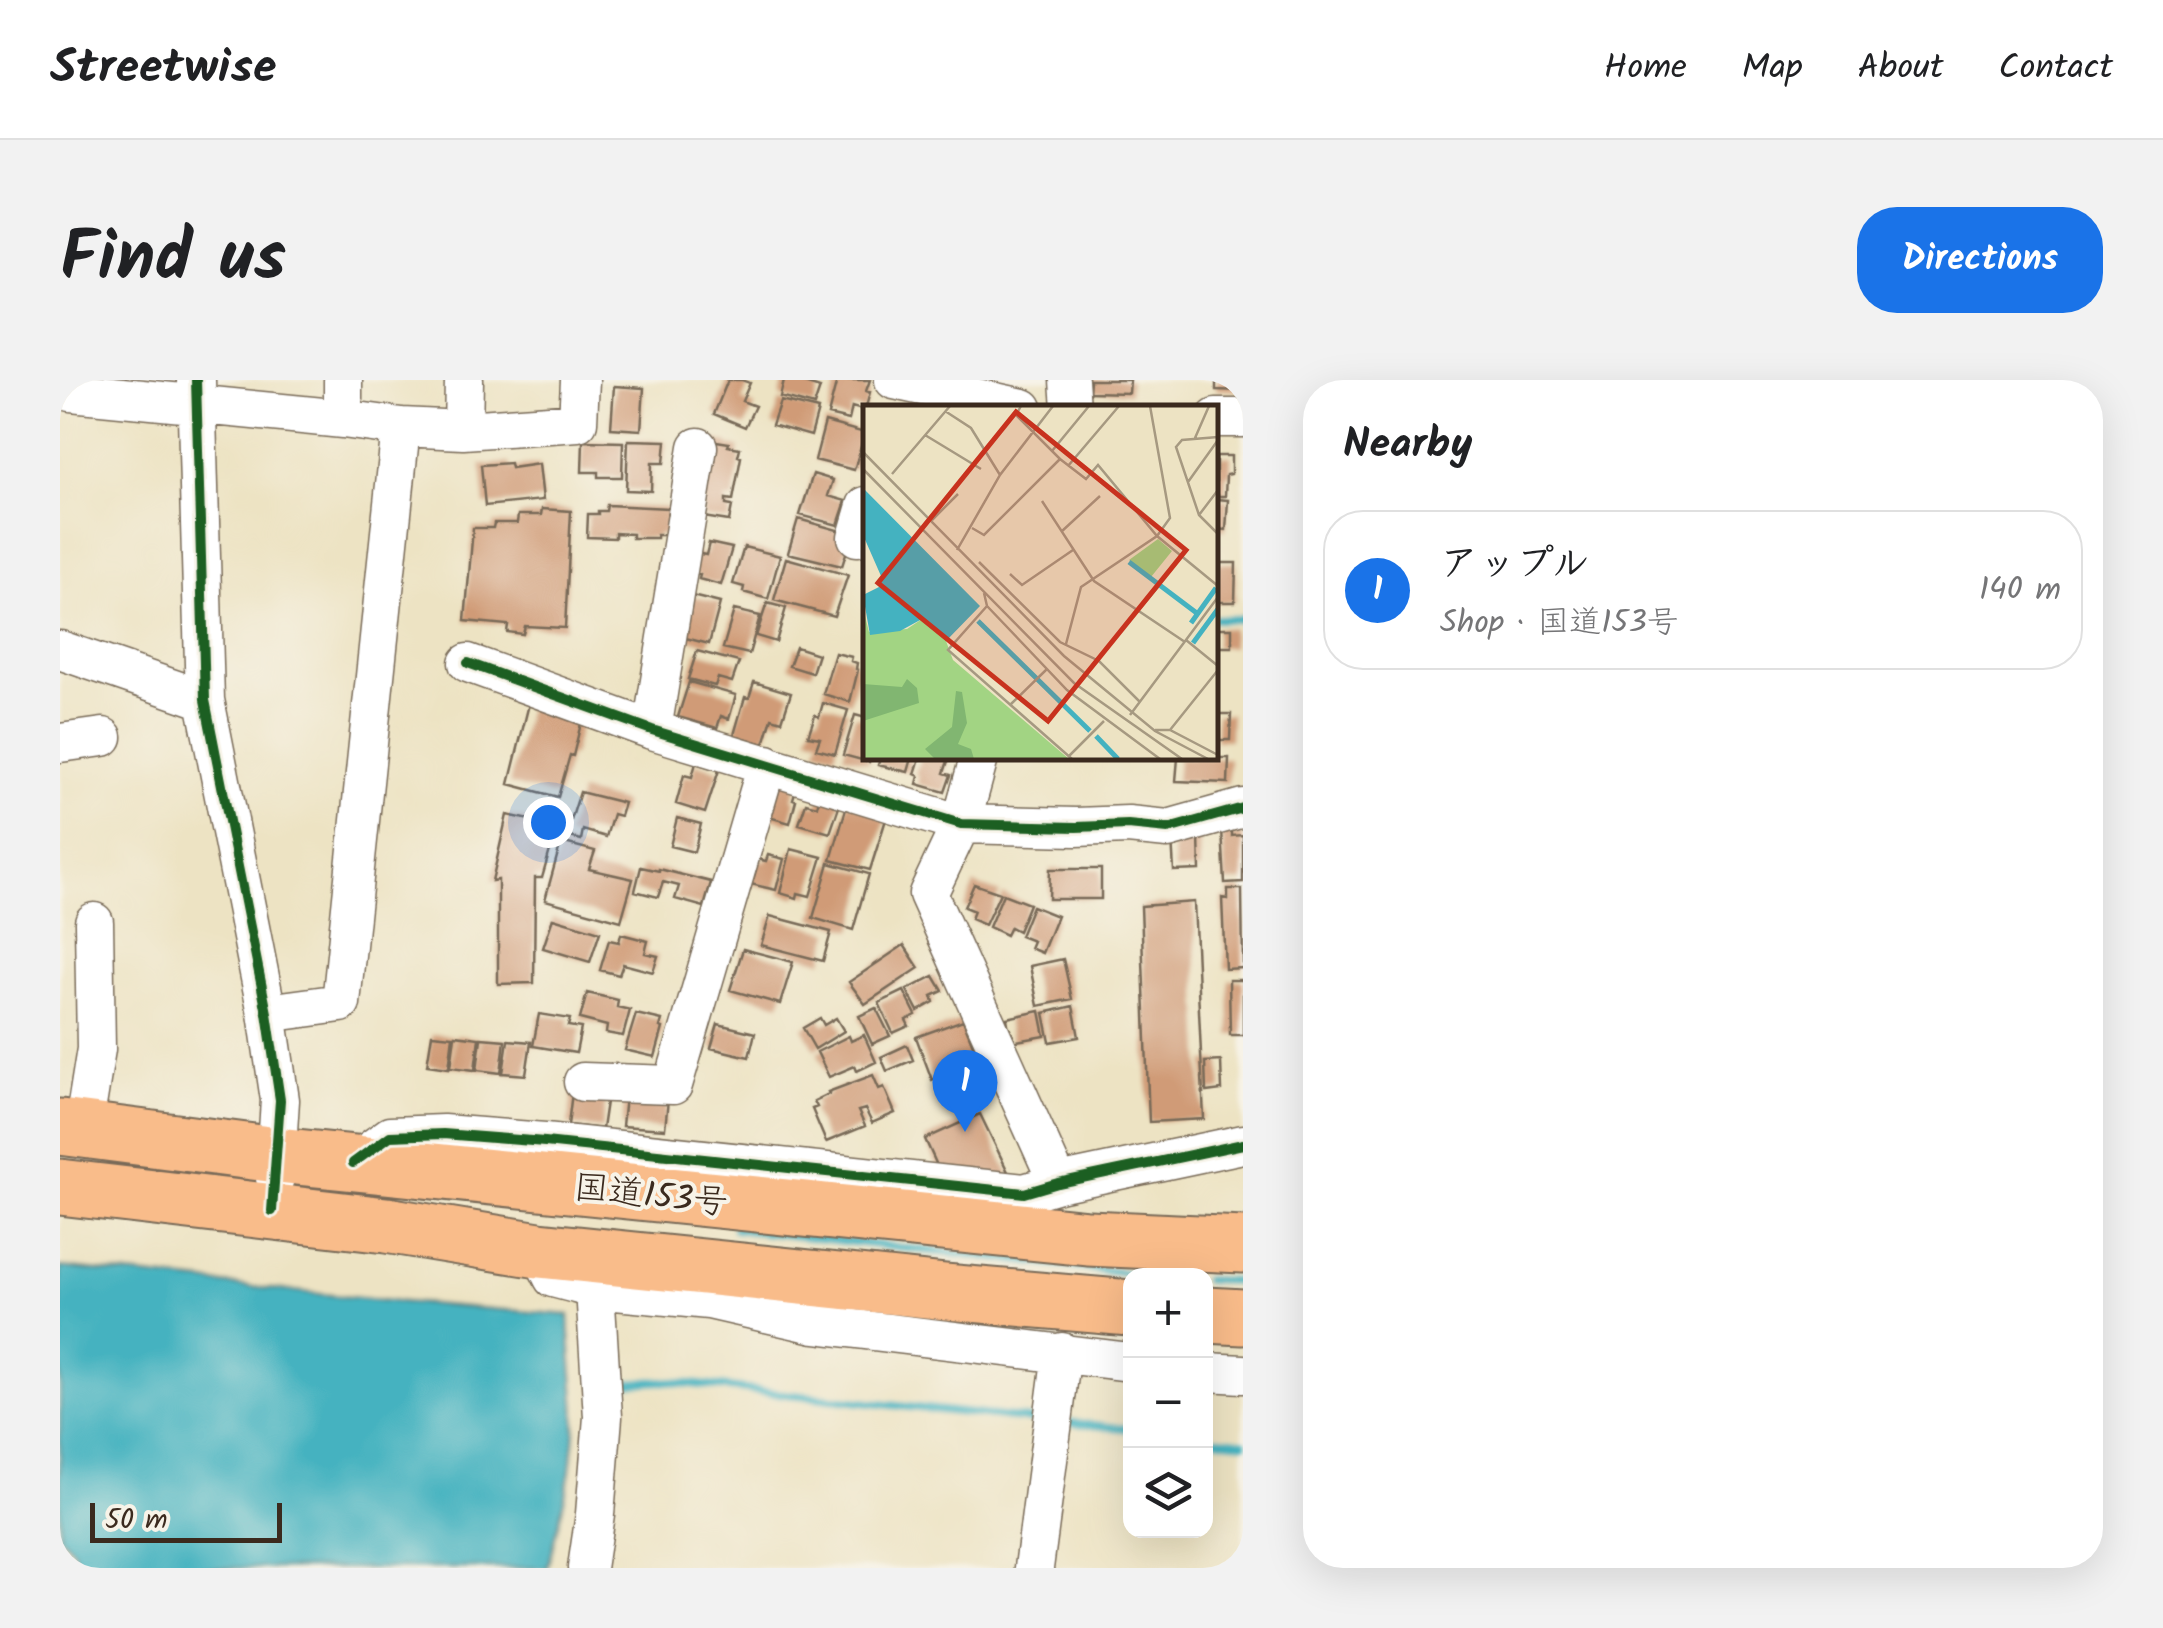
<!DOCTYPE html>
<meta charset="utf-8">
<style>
:root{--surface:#fff;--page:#f2f2f2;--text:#202124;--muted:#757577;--line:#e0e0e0;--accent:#1a73e8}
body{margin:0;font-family:Kalam,"Klee One",sans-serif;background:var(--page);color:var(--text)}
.controls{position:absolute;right:30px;bottom:30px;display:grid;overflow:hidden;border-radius:20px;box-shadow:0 10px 40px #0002}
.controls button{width:90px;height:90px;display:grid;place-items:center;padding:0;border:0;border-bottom:2px solid var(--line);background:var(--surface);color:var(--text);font:50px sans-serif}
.scale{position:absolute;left:30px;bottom:25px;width:192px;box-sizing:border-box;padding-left:10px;border:5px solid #3b2a1e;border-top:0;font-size:28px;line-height:35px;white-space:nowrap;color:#3b2a1e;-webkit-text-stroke:8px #f7f3e8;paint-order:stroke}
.you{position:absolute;left:488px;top:442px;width:35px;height:35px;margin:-25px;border:8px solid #fff;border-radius:50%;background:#1a73e8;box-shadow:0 0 0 15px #1a73e833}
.badge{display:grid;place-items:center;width:65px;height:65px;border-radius:50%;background:var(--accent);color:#fff;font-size:32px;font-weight:700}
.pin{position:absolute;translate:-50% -82px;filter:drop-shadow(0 2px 5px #0008)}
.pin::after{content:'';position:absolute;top:52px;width:35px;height:30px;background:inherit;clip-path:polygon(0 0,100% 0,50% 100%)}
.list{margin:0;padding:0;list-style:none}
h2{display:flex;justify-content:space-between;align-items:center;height:130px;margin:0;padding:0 40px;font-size:42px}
h2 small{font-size:32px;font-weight:400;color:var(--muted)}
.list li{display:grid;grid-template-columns:65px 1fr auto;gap:30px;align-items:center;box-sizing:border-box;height:160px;margin:0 20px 20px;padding:0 20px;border:2px solid var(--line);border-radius:40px}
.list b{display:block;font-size:38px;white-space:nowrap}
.list p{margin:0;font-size:32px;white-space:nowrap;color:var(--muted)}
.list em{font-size:32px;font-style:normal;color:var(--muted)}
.icon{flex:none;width:55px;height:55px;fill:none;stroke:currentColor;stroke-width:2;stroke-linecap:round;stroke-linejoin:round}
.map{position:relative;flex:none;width:1183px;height:1188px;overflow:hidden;border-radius:40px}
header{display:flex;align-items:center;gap:60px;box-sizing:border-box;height:140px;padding:0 50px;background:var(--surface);border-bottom:2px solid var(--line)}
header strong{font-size:48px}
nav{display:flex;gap:55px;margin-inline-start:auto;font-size:35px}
.intro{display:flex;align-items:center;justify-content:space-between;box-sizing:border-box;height:240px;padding:0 60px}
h1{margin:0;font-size:70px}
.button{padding:25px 45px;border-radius:40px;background:var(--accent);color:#fff;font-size:35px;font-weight:700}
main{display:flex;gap:60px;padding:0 60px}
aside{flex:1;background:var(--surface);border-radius:40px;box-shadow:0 10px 40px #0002}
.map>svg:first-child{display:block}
.water{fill:#44b2c0;stroke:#406e6f;stroke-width:2.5}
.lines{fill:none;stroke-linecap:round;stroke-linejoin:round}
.stream{stroke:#44b2c0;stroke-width:8}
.building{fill:#d09b77}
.minor-casing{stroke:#796b58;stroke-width:41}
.highway-casing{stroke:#796b58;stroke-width:59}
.minor{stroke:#fff;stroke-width:38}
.highway{stroke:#f9bc8a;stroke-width:55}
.cycleway-casing{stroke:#f7f3e8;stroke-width:16}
.cycleway{stroke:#1b5e20;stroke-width:10}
.labels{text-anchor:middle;stroke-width:8;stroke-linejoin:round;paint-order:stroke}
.street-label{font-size:35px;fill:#3b2a1e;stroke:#f7f3e8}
.inset-river{fill:none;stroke:#44b2c0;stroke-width:5}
.inset-road{fill:none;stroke:#a69981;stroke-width:2.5}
.view{fill:#c8321e;fill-opacity:0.15;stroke:#c8321e;stroke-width:5}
.inset-edge{fill:none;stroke:#3b2a1e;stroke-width:5}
</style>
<header>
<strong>Streetwise</strong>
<nav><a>Home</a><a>Map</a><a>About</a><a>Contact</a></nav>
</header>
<div class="intro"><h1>Find us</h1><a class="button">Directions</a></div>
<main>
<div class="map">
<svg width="1183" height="1188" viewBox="0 0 1183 1188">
<rect width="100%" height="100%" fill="#f7f3e8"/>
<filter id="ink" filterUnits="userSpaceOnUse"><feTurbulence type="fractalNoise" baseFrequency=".01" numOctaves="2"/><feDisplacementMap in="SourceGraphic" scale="20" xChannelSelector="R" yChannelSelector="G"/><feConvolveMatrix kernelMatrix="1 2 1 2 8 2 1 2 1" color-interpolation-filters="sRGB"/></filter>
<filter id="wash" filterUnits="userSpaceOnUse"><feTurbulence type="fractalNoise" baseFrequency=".0048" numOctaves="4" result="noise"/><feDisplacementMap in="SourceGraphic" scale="40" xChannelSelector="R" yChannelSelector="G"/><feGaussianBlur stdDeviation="2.25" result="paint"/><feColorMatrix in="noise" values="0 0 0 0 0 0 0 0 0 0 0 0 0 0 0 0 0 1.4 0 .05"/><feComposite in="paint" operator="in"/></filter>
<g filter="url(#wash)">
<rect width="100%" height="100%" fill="#ede3c3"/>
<path class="water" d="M0,887L318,920L509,935C510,963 513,992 515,1020C519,1073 500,1137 487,1188H18L14,1172L0,1157Z"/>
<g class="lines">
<path class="stream" d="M1156,239H1183
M144,796L192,800
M675,849L1092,896
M1146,900L1183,901
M552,1004L602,1001L981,1041
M1005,1042L1070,1049
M1146,1058L1183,1062"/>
</g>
<g id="blocks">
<path class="building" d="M668,0H682L690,3L682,21L695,26L685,47L654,34Z
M724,0H745L744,3L760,8L754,26L720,17Z
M777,0H810L806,11L810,12L805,31L792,27L789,40L768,35Z
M1030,0H1070L1069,13L1029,12Z
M1156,0H1183V11L1156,10Z
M554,6L584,8L581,50L551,48Z
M720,21L758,30L751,56L712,45Z
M765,42L805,53L794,90L755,80Z
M644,59L669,63L668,66L680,68L678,76L681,77L673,120L666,119V125L672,126L669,141L643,137Z
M568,60L606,61L604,83H592L591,111L566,110Z
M523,61L563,62L562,97H538V92H522Z
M1156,76H1171V94L1166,95L1165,116H1156Z
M450,83L451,88L479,84L483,120L425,126L421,85Z
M753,94L773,100L768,116L786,121L778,145L740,135Z
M1156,119L1168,120L1166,150L1156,149Z
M547,125L608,128L607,155H597V158H572V154L555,153V158L527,157L528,134H538V131H546Z
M482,129L511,131L505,248L465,246L463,254L447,252L448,245L405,241L413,148H433L434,143H457L458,135H481Z
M738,139L792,154L782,186L728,173Z
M649,163L672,168L661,205L639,199L640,195L625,192L630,172L646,175Z
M684,167L720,176L708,219L683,212L684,207L673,204Z
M726,178L788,195L774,236L714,220Z
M1156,183H1176L1175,222H1156Z
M624,214L660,223L649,264L614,255Z
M707,223L726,228L716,262L696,256Z
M674,230L700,236L689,274L663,268Z
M1156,248H1172V267H1156Z
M736,267L758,274L752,293L729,286Z
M637,271L679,282L672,302L658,298L655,306L628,299Z
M775,273L792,277L791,281L797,283L796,289L798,290L790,322L763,314Z
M629,302L676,315L669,339L661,336L657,348L618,337Z
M694,302L731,313L722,341L712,338L704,364L674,355L685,317L689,318Z
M472,312L524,331L513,376L510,375L498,417L449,404Z
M763,323L788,330L775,374L756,369L760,358L748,356L755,335L759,337Z
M1156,334H1171L1170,360H1156Z
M795,335L806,338V378H810L809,382L783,375Z
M820,378H852L848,392L818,385Z
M860,378H889L884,393L891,395L885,412L857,404L859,396L855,394Z
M1118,378H1169L1168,403L1116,401Z
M636,383L659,390L645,433L616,424L624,395L632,397Z
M718,396L738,402L733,419L736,420L730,443L698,434Z
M520,412L564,423L560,436L553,434L546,457L523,450L521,460L506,456Z
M761,412L782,418L770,453L739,444L746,423L757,426Z
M788,422L828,433L810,490L771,480Z
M447,435L497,446L482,498H475L474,603L438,604V500L432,501Z
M617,438L641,444L634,472L610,466Z
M1162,450L1172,451V456L1183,455V502L1165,503Z
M1139,457L1140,490L1114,491L1112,458Z
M501,462L535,471L529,489L573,499L561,541L485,520Z
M731,469L762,477L750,516L738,513L737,518L720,513Z
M708,475L724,479L716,510L682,502L696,479L706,481Z
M769,483L809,494L793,550L753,538Z
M581,487L599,491V489L651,502L644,527L615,519L619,506L603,502L598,517L575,511Z
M990,489H1041V519H989Z
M914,504L940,513L925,545L911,539L914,531L904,527Z
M1168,509H1182L1183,588L1165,589L1162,518L1168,519Z
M943,514L969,524L958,551L950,547L946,555L929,547Z
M1134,522L1144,739L1089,742L1081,526Z
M972,526L997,536L982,573L970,568L973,561L960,556Z
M710,536L771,552L763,581L701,565Z
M493,538L540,552L530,582L483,568Z
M561,554L588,561L585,573L598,576L593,592L563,584L559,595L540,590L549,560L559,562Z
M844,565L859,588L805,624L789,602Z
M683,569L733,582L720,624L670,610Z
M1003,579L1012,619L978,626L970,586Z
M874,596L883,611L872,616L874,622L858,631L847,610Z
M1169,600H1183V655H1170Z
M844,611L856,635L846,640L849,646L833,653L819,623Z
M527,613L558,620L557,627L570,630L563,656L546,653L547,646L520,639Z
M1013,626L1019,657L990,662L984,633Z
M816,628L830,656L812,664L799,636Z
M980,631L985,656L951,662L947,638Z
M479,634L510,639L508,646L521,648L516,673L473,666Z
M576,634L602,640L600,647L603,648L595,677L565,670Z
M760,638L764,645L776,638L784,651L755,669L743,648Z
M903,640L920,682L872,700L856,657Z
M658,644L695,653L689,677L651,668Z
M372,654L393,656L389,688L367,685Z
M395,655L419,658L415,690L391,687Z
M804,655L816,682L797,691L795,686L769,697L757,672L789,656L791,661Z
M421,658L445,660L441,693L417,690Z
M448,660L471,662L466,695L443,693Z
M847,665L853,680L827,691L821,677Z
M1161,681L1162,710L1146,712L1145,682Z
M813,695L819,709L824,707L835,733L812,743L805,729L798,731L805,746L766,762L752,729L757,727L754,721L769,714L768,712Z
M513,704L548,708L542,749L508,745Z
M565,716L608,720L605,749L562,746Z
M920,734L950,796L880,792L865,759Z"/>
</g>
</g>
<g filter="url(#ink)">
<use href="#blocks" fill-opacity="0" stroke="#796b58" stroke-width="2.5"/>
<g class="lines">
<defs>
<path id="minor" d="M8,0L11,12L283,39L341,47L403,50L518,42L520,0
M136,0L145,320L207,633L220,720L215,798
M283,0V39
M834,0L963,28
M1009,0L1011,28
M1156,38H1183
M403,50L404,0
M797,157L806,126
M0,270L145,320
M408,283L592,350L901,444L1016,447L1068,445L1108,449L1183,428
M592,350L638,67
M0,363L43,357
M919,378L901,444L868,514L998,803
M207,633L281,623L341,47
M523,702L613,705L707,384
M23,750L36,669L34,542
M293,783L330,756L383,754L485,762L964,813L998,803L1183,764
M479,870L493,898L535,909L649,920L755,944L1070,982
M1146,992L1183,994
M527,1188L535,1134L543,1037L535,909
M974,1188L1002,972"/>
<path id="highway" d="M0,747L217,775L1028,858L1183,865
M0,807L326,845L479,870L886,912L1070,928
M1146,935L1183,937"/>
</defs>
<use href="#minor" class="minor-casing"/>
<use href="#highway" class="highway-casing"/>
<use href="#minor" class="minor"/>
<use href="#highway" class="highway"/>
<defs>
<path id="cycleway" d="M136,0L145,320L207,633L220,720L212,831
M408,283L592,350L901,444L1016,447L1068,445L1108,449L1183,428
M293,783L330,756L383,754L485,762L964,813L998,803L1183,764"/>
</defs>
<use href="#cycleway" class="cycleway-casing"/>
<use href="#cycleway" class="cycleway"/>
</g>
</g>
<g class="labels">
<g class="street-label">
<text transform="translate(591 814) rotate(6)" y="12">国道153号</text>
</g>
</g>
<g transform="translate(803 25)">
<rect width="355" height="355" fill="#ede3c3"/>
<path d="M295,134L309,146L288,172L266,155ZM0,203L6,227L44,224L59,214L83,236L90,255L206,354H0Z" fill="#a2d483"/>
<path d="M44,274L54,283L56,298L0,316V279L39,282ZM93,286L99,287L104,318L95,339L108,344L111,354H72L62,344L89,322Z" fill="#81b671"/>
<path d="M0,83L117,201L83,236L59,214L37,226L7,230L0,190L16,182L18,171L0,130Z" fill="#44b2c0"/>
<path class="inset-river" d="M266,157L335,209M115,216L227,326M328,218L353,183M330,238L355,204M233,331L255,354"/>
<path class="inset-road" d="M158,1L153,10L197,54L223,74L235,60L294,131L355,181M82,6L108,23L137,70M62,30L118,64M355,32L319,35L313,42L336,110L355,129M332,33L346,1M189,46L226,1M0,47L201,251L292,326L345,354M205,61L256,1M0,64L211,278L319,354M29,69L87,1M325,77L355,35M179,96L231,176L322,237M336,110L355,85M69,115L95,89M109,123L121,130L197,54M198,127L237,91M94,145L137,70L190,1M116,157L197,237L236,256L277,297M147,169L159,180L210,145M121,188L124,201L204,285L297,354M124,201L85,245L209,354M274,207L295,182M323,235L355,261M203,239L218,182L294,131L307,113L287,1M148,299L184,264M267,310L355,192M292,325H307L355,350M307,325L355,265M206,351L241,316"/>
<path class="view" d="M153,7L323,145L185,316L15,178Z"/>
<rect width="355" height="355" class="inset-edge"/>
</g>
</svg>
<div class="controls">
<button>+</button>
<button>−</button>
<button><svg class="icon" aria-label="layers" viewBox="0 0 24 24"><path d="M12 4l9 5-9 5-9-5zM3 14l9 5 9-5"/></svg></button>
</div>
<div class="scale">50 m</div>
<div class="you"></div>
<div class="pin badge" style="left:905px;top:752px">1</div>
</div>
<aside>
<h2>Nearby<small></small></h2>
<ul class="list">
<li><span class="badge">1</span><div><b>アップル</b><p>Shop · 国道153号</p></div><em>140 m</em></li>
</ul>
</aside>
</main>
